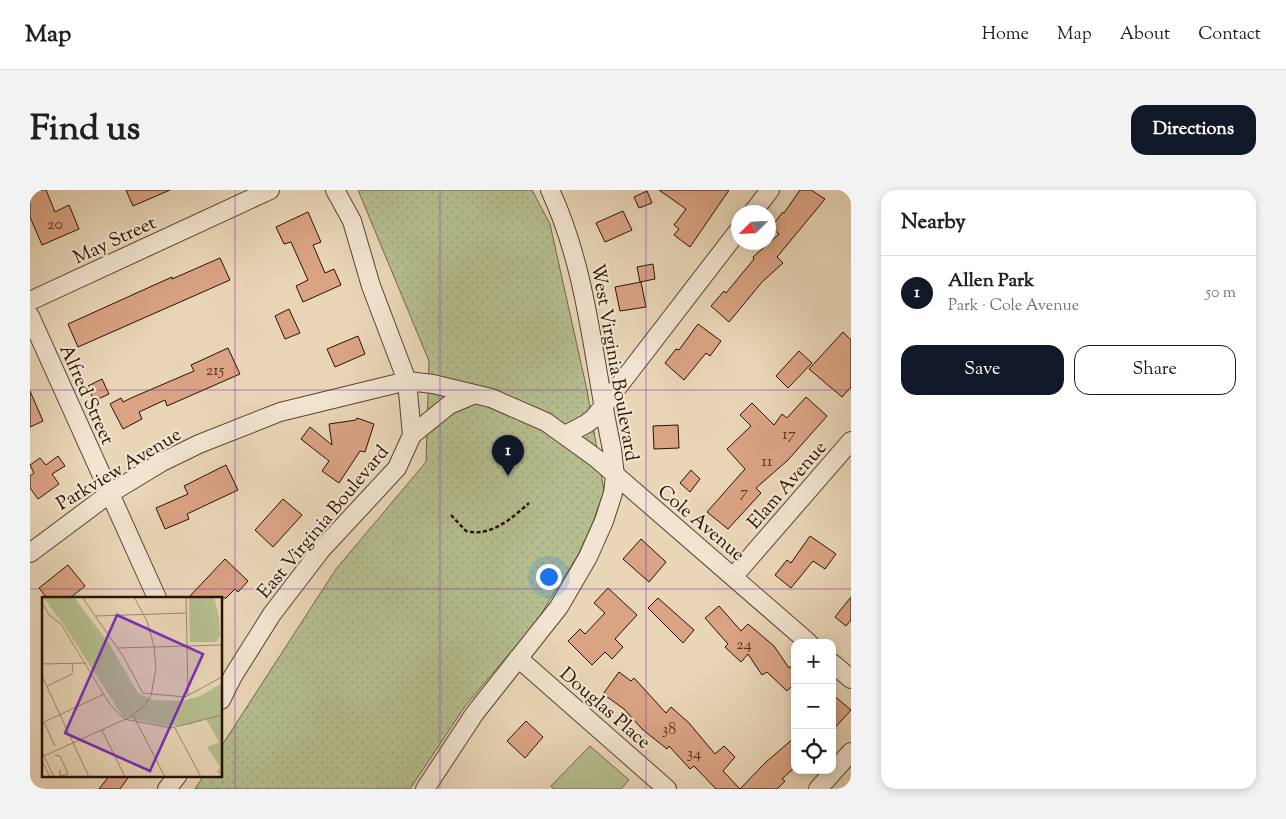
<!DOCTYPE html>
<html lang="en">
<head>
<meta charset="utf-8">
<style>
	body { margin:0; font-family:"Sorts Mill Goudy",serif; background:#f2f2f2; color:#202124 }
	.controls { position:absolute; right:15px; bottom:15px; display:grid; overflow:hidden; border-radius:10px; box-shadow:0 2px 8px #0003 }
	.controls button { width:45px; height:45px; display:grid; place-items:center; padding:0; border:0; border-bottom:1px solid #e0e0e0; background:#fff; color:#202124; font:25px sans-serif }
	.compass { position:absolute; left:701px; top:15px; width:45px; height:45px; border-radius:50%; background:#fff; box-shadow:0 2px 8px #0003; rotate:246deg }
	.you { position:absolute; left:518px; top:386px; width:18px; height:18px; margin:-12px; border:4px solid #fff; border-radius:50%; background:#1a73e8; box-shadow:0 0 0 8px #1a73e833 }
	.badge { display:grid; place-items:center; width:32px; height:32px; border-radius:50%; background:#111827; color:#fff; font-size:16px; font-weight:700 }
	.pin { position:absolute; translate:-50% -41px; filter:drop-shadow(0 1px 2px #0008) }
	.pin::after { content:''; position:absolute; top:26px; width:18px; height:15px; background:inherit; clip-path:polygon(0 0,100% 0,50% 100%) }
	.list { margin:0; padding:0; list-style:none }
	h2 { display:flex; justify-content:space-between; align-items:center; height:65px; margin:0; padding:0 20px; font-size:21px }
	h2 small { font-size:16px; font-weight:400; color:#757577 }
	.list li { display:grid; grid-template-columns:32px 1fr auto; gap:15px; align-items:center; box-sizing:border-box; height:75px; padding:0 20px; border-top:1px solid #e0e0e0 }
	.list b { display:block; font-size:19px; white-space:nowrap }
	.list p { margin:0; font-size:16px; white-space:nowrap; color:#757577 }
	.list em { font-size:16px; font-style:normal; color:#757577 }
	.actions { display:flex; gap:10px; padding:15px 20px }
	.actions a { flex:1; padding:11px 0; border:1px solid #111827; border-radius:15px; text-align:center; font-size:18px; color:#111827 }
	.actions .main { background:#111827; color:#fff }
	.icon { flex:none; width:28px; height:28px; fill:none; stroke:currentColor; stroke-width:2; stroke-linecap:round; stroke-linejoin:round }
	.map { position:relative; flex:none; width:821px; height:599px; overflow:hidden; border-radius:15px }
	header { display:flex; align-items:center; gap:30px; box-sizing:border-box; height:70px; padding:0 25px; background:#fff; border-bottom:1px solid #e0e0e0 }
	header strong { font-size:24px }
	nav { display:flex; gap:28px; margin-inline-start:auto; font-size:18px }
	.intro { display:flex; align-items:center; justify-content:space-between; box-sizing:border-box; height:120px; padding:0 30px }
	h1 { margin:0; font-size:35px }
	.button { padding:12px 22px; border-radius:15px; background:#111827; color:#fff; font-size:18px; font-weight:700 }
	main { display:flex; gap:30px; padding:0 30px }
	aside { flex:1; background:#fff; border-radius:15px; box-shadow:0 2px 8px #0003 }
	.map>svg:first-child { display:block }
	.green { fill:#b5be8f; stroke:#706748 }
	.park { fill:url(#park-dots); stroke:#706748 }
	.building { fill:#daa384; stroke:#2a1000 }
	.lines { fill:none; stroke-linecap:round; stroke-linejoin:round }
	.minor-casing { stroke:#5a422e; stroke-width:20 }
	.path { stroke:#2a1000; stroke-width:2.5; stroke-dasharray:4 2.5; stroke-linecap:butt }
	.minor { stroke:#f1e4d0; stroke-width:18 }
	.grid { fill:none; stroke:#7b2cbf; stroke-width:1; stroke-opacity:0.55 }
	.labels { text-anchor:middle; stroke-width:4.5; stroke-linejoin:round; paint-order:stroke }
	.number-label { font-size:16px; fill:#563521 }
	.street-label { font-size:19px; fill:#2a1000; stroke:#f1e4d0 }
	.inset-road { fill:none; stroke:#9d876e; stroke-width:1 }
	.view { fill:#7b2cbf; fill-opacity:0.15; stroke:#7b2cbf; stroke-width:2.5 }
	.inset-edge { fill:none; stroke:#2a1000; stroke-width:2.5 }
</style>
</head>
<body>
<header>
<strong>Map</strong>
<nav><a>Home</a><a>Map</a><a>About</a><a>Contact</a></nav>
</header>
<div class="intro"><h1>Find us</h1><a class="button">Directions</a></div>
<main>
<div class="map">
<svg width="821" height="599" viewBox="0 0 821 599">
	<defs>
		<pattern id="park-dots" width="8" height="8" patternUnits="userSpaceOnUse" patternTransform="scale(1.25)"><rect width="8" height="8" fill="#b5be8f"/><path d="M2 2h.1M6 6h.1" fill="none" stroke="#9ca27a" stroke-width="1.8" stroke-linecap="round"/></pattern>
	</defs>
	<rect width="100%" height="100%" fill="#e9d6b7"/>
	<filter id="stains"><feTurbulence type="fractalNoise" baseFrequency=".004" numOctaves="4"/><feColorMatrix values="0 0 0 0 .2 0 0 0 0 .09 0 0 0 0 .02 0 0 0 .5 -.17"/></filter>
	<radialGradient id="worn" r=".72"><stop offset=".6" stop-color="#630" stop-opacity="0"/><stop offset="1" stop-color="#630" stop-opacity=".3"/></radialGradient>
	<path class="green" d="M560,556L599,590L591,599H524L521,596Z"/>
	<path class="park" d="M328,0H502L520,34L557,200L574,301L563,332L548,365L506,432L436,515L380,599H165L174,585H191V557L306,379L396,272L399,171Z"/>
	<path class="building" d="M8,0H16L25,22L39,15L49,39L12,55L0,27V4Z
		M96,0H140L103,16Z
		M629,0H699L660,57L644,45L649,39L644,35L656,19Z
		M770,0H781L795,9L747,67L753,73L732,92L699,132L681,116L694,101L696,103L724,69L723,67L749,44L741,37L753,22L754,23Z
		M617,1L622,13L609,18L604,7Z
		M593,21L602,40L575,52L566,33Z
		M278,22L291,52L283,55L295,83L304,79L311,95L273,112L266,96L278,90L261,52L254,54L246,37Z
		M190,68L200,90L48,157L38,134L142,87V89Z
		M623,74L625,89L610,92L607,77Z
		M611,92L616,117L590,121L585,97Z
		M259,119L270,143L255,149L245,126Z
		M668,134L691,151L680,166L676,163L654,190L635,173L646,159L649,160Z
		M813,142L821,150V197L812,207L779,179Z
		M328,146L335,164L305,177L297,159Z
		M198,158L210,184L137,216L135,210L109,222L112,229L93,239L80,214L91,208L93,212L101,208L164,181L161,175Z
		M769,161L782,173L758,198L746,186Z
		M72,189L79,204L64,211L58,196Z
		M0,201L13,231L0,237Z
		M776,207L797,226L758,270L726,298L731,303L698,339L677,322L715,279L697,259L721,236L710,225L722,213L744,235L752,224L757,228Z
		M327,228L344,234L335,262L330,261L309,293L292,281L299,271L271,249L280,237L302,255L299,234L326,230Z
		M648,235L649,258L624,259L623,236Z
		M28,266L35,276L22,284L29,294L8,309L0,298V286L4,283L0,275L10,268L16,275Z
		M196,275L208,300L157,324L159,329L135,339L126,318L158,304L154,296Z
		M661,280L670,289L660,302L650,293Z
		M253,309L272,325L243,357L225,340Z
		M780,346L806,364L795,379L783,371L761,398L745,385L757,370L761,373Z
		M611,349L636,372L619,392L593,369Z
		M195,369L218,391L208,402L205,399L196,408H158Z
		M38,375L55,396L40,408H17L9,398Z
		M578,398L607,425L585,449L593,457L582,469L575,462L562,475L538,451L550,439L555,444L575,423L564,413Z
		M821,407V430L816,436L805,427Z
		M628,408L664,440L653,453L618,418Z
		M689,416L711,441L718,434L744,456L759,478L765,473V493L757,501L737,482L732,485L718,464L711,472L695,457L698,454L675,428Z
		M589,482L601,491L604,488L636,523L641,517L659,533L685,564L694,556L705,567L693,581L710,599L735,573L765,547V577L752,589L755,591L747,599H686L664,576L660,579L639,556L637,559L612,539L594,519L573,504Z
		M802,504L821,520L802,541Z
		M496,531L513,547L495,568L477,551Z
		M80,585H100L90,599H69Z"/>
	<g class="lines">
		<defs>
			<path id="minor" d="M723,22L740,0
				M0,111L240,0
				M0,126L127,408
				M382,245L419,215L445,204
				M535,245L556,234L564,228L708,41
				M0,363L79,304L132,272L169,254L250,222L377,191L403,194L461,208L516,232L566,268L779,453
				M703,387L821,251
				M488,468L637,599
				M802,473L821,489
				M191,510L203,486L242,424L291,360L367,278L382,245L377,191L341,96L322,31L305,0
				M137,599L148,585
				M395,599L445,523L529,417L558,367L574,331L583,303L585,286L582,259C563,173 558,81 520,0
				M788,599L821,562"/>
		</defs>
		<use href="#minor" class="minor-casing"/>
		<path class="path" d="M421,325L436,341C461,347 481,329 499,313"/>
		<use href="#minor" class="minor"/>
	</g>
	<path class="grid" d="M205,0V599M410,0V599M616,0V599M0,200H821M0,399H821"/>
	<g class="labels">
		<g class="number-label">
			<text x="25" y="39">20</text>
			<text x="185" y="185">215</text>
			<text x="759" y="249">17</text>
			<text x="737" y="276">11</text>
			<text x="714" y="307">7</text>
			<text x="714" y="459">24</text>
			<text x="639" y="544">38</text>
			<text x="664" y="568">34</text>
		</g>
		<g class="street-label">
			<text transform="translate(84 49) rotate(-25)" y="7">May Street</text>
			<text transform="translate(586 172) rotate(80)" y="7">West Virginia Boulevard</text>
			<text transform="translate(58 204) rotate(66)" y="7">Alfred Street</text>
			<text transform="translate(88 278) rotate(-31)" y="7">Parkview Avenue</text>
			<text transform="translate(756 294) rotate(-49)" y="7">Elam Avenue</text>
			<text transform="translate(292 331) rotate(-50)" y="7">East Virginia Boulevard</text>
			<text transform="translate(672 332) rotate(40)" y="7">Cole Avenue</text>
			<text transform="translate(576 517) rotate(41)" y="7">Douglas Place</text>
		</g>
	</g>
	<g transform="translate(12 407)">
		<rect width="180" height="180" fill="#e9d6b7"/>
		<path d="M147,0H172L177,19L178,39L174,45H148Z" fill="#b5be8f"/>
		<path d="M1,0H32L68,48L96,96L111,103L140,104L158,99L180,86V180L175,175L178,170L165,150L177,145L164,122L147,128L123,129L81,120L20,25Z" fill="#b5be8f"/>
		<path class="inset-road" d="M40,0L81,59L101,96L143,100L180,80M144,0L146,99M0,5L7,18L19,27L67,106L82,122L129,131L180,118M54,19L144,16M75,51L180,48M0,67L44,66M0,79L47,180M5,89L30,77L31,67M91,118L123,180M2,125L13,149M0,126L62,97M133,131L159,180M60,133L83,180M0,155L12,180M13,158L18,159L26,177L18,179V173M2,159L86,121L102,109L109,99L114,71L112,49L105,24L92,0M0,164L8,180"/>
		<path class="view" d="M75,18L161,57L108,174L23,136Z"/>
		<rect width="180" height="180" class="inset-edge"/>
	</g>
	<rect width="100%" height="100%" filter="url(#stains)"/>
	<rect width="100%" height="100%" fill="url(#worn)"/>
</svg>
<div class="controls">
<button>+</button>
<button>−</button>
<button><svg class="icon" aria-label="locate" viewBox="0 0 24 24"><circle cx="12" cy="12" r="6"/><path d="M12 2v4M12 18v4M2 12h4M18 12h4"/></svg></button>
</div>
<svg class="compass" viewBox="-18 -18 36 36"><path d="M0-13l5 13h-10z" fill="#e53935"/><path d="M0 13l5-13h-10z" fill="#757577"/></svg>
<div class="you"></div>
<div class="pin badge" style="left:478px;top:286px">1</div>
</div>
<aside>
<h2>Nearby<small></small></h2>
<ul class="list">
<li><span class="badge">1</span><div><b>Allen Park</b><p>Park · Cole Avenue</p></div><em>50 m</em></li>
</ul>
<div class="actions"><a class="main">Save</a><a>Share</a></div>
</aside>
</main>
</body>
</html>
